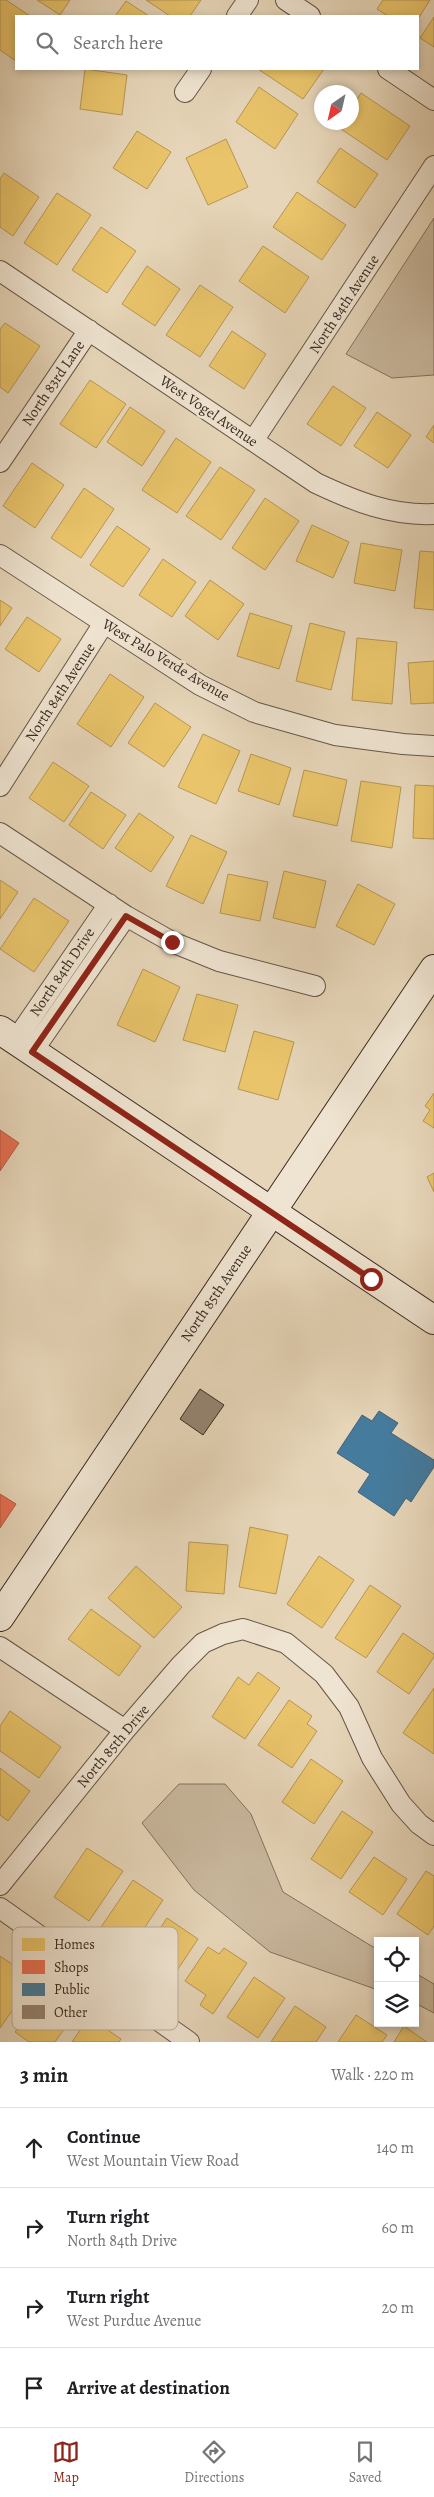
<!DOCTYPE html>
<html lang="en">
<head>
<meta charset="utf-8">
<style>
	body { margin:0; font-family:Alegreya,serif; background:#f6f6f6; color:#202124 }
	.controls { position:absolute; right:15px; bottom:15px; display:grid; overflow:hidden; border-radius:0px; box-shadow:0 2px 8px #0003 }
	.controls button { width:45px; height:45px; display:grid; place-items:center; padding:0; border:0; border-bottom:1px solid #e0e0e0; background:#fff; color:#202124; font:25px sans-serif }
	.compass { position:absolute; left:314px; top:85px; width:45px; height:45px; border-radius:50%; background:#fff; box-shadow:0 2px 8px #0003; rotate:214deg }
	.stop { position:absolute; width:15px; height:15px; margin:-11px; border:4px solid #8f2418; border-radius:50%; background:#fff }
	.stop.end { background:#8f2418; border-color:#fff; box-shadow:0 1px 5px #0008 }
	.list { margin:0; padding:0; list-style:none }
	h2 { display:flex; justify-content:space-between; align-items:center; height:65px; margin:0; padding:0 20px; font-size:21px }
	h2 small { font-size:16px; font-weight:400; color:#757577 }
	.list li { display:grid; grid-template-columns:32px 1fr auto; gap:15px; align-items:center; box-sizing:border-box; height:80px; padding:0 20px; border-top:1px solid #e0e0e0 }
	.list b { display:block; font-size:19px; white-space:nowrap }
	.list p { margin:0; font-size:16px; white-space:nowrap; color:#757577 }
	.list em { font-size:16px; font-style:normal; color:#757577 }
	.icon { flex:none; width:28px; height:28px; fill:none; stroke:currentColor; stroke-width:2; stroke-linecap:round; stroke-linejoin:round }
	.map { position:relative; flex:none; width:434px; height:2042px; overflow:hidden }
	.search { position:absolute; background:#fff; box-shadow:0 2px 8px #0003; left:15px; right:15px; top:15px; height:55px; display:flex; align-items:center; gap:12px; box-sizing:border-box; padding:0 18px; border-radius:0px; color:#757577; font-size:19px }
	.sheet { height:385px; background:#fff }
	nav { display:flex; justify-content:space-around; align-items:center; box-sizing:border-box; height:70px; border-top:1px solid #e0e0e0; background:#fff; font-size:14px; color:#757577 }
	nav a { display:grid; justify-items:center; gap:2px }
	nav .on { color:#8f2418 }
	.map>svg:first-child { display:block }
	.green { fill:#c9b89e; stroke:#827260 }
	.homes { fill:#e9c46a; stroke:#b59654 }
	.shops { fill:#e76f51; stroke:#b35b43 }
	.public { fill:#457b9d; stroke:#426378 }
	.building { fill:#948370; stroke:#3b2b22 }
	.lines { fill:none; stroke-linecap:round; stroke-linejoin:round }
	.street-casing { stroke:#665648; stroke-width:22 }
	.secondary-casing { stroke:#3b2b22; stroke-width:30 }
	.street { stroke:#efe4d1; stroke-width:20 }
	.secondary { stroke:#efe4d1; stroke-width:28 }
	.route { stroke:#8f2418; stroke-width:6 }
	.labels { text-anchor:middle; stroke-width:5; stroke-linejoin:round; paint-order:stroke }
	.street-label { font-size:15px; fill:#3b2b22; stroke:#efe4d1 }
	.key { fill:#efe4d1; stroke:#b9ac9c; stroke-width:1 }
	.key-label { font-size:14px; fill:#3b2b22 }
</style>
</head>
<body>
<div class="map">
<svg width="434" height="2042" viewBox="0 0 434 2042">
	<rect width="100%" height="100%" fill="#e6d5b8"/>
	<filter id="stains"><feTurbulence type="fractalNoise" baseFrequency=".004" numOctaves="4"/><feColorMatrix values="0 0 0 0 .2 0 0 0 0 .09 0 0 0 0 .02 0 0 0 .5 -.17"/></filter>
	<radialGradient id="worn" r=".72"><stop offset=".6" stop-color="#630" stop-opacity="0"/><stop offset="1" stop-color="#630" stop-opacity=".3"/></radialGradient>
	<path class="green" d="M434,218V375L392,378L346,354Z
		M179,1784H225L251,1814L283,1892L378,1950V1990L270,1952L194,1890L142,1823Z
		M415,1973L434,1984V2013L415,2003Z"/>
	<path class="homes" d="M0,0H6L30,16H16V61L0,50Z
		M37,0H70L60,15Z
		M146,0H201L190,16H170Z
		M383,0H430L418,19V16H388L377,9Z
		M126,1L149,16H115Z
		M434,17V47L420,38Z
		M85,69L127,75L122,115L80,109Z
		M258,69H324L303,99Z
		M259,87L298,114L275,149L236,122Z
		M361,93L410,126L387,160L338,127L341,122H352V107Z
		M137,131L171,152L147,189L113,168Z
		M226,139L248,187L208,205L186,158Z
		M340,148L378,174L355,208L317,182Z
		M4,173L39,197L13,236L0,227V179Z
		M297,192L346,225L322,260L273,227Z
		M57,193L91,215L57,265L24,243Z
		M101,227L136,251L107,293L72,270Z
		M263,246L309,277L285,313L239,281Z
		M147,266L180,289L155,326L122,304Z
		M200,285L233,307L200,357L166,335Z
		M5,323L40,346L8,393L0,387V329Z
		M232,331L266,354L244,389L209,366Z
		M90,380L126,404L96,448L60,424Z
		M333,386L366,408L341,446L307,424Z
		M130,407L165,431L142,466L107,442Z
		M377,412L411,435L388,468L354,446Z
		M434,425V443L426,437Z
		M176,438L211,462L177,513L142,490Z
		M32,463L64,485L35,528L3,506Z
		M220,467L255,490L221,540L186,516Z
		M84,488L114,509L81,558L51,538Z
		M265,498L299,521L265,570L232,548Z
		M312,525L349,542L333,578L296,561Z
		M117,526L150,549L123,587L90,565Z
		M361,543L402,550L395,591L354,583Z
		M420,551L434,552V610L414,608Z
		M163,559L196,582L172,617L139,595Z
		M210,580L244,604L218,640L185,616Z
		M0,600L12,608L0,626Z
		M250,613L292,626L279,669L237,656Z
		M27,617L61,639L39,672L5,649Z
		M310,623L345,632L331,690L296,681Z
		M357,638L397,642L392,704L352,700Z
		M434,661V703L411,704L408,663Z
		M110,674L144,697L111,747L77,724Z
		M155,703L191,727L164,767L128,743Z
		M203,734L240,751L216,804L178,787Z
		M251,754L291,768L279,805L238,791Z
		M53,762L89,786L64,822L29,798Z
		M304,770L347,780L337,826L293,816Z
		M361,781L401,787L392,848L351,841Z
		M415,785L434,786V839L413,838Z
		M91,792L126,815L103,849L69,825Z
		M139,813L174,837L151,872L115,848Z
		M191,835L227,852L203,904L166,886Z
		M284,871L326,881L315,928L273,918Z
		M228,874L268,882L260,921L220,913Z
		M0,880L18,892L0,919Z
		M358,884L395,904L374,945L336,926Z
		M34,898L69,921L34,972L0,949Z
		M143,969L180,987L155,1042L117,1025Z
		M197,994L238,1005L225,1052L183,1040Z
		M254,1031L294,1042L278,1100L238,1089Z
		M434,1093V1128L423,1121L430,1110L425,1106Z
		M434,1173V1192L427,1177Z
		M250,1527L288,1535L276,1594L239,1587Z
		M189,1542L228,1545L224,1594L186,1591Z
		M319,1556L354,1580L322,1628L287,1604Z
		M136,1566L182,1607L154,1638L108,1598Z
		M370,1585L401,1606L366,1658L335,1638Z
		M91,1609L141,1646L119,1676L68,1639Z
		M403,1633L434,1654V1657L409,1694L377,1672Z
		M258,1672L280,1688L245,1739L212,1717L238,1677L249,1685Z
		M434,1688V1754L403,1733Z
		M289,1700L312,1716L307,1724L317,1731L292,1768L258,1745Z
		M10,1711L61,1747L39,1778L0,1751V1726Z
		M311,1759L343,1781L314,1824L282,1802Z
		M0,1768L30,1791L8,1821L0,1815Z
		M342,1811L373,1832L341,1879L311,1859Z
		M87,1848L123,1871L89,1921L54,1897Z
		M374,1857L407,1879L383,1915L349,1892Z
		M426,1871L434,1876V1926L428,1935L397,1914Z
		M133,1880L163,1900L129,1951L99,1930Z
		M167,1918L198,1939L170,1981L139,1960Z
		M208,1947L219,1954L224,1948L247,1963L213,2014L200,2005L206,1995L185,1981Z
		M0,1956L34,1979L0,2028Z
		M254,1977L285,1998L258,2038L227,2017Z
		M45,1989L77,2011L55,2042H29L15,2032Z
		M295,2006L326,2027L316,2042H271Z
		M356,2015L387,2035L382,2042H338Z
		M89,2017L121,2039L119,2042H72Z
		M404,2026L427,2042H394Z"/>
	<path class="shops" d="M0,1130L19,1143L0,1171Z
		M0,1494L16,1504L0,1528Z"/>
	<path class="public" d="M379,1411L398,1423L391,1433L434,1460V1467L411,1502L406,1498L394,1516L358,1492L370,1474L337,1453L362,1415L372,1421Z"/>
	<path class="building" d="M200,1389L224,1405L203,1435L180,1419Z"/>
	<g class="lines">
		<defs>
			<path id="street" d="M286,0L310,16
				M237,16L248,0
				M388,69L434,100
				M185,92L201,69
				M0,271L316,483C354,501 391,516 434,514
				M253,441L434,166
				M0,462L89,330
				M0,555L200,685L254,712L335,735L403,744L434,746
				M0,786L104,623
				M0,833L126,916L172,942L219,961L315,986
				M16,1040L109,904
				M32,1052L126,916
				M0,1647L125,1730
				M0,1885L125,1730L181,1665L203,1643L223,1634L243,1629L286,1643L324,1674L349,1707L372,1758L401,1804L419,1824L434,1835
				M0,1908L189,2042"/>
			<path id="secondary" d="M0,1030L434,1320
				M0,1617L434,969"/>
		</defs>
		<use href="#street" class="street-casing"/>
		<use href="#secondary" class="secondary-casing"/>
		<use href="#street" class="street"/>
		<use href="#secondary" class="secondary"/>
	</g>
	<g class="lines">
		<path class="route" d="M172,942L126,916L32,1052L371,1279"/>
	</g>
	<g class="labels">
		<g class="street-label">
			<text transform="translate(344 304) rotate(-57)" y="5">North 84th Avenue</text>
			<text transform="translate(53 383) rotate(-56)" y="5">North 83rd Lane</text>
			<text transform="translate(209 411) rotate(34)" y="5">West Vogel Avenue</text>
			<text transform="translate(166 660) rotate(31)" y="5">West Palo Verde Avenue</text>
			<text transform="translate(60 692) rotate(-57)" y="5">North 84th Avenue</text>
			<text transform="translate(62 972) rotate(-56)" y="5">North 84th Drive</text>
			<text transform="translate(216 1293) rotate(-56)" y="5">North 85th Avenue</text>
			<text transform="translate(113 1746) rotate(-50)" y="5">North 85th Drive</text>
		</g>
	</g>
	<rect x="12" y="1927" width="166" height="103" rx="8" class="key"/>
	<rect x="22" y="1938" width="23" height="13" fill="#e9c46a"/>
	<rect x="22" y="1960" width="23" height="14" fill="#e76f51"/>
	<rect x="22" y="1983" width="23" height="13" fill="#457b9d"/>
	<rect x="22" y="2005" width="23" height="14" fill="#948370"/>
	<g class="key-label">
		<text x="54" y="1949">Homes</text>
		<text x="54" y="1972">Shops</text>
		<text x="54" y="1994">Public</text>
		<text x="54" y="2017">Other</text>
	</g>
	<rect width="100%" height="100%" filter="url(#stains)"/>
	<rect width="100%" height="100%" fill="url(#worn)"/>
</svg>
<div class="controls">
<button><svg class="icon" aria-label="locate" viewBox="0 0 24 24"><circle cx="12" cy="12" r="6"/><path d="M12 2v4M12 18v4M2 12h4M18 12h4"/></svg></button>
<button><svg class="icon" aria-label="layers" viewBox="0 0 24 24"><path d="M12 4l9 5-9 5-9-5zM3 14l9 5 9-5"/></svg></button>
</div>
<svg class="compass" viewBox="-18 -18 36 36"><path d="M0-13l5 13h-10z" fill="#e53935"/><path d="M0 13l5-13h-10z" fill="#757577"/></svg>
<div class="stop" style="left:371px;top:1279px"></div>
<div class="stop end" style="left:172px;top:942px"></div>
<div class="search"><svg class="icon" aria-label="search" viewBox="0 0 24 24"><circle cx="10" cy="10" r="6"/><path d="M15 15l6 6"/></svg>Search here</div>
</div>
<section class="sheet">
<h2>3 min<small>Walk · 220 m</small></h2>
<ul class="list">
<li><svg class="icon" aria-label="ahead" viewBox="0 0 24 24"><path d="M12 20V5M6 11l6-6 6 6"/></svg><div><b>Continue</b><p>West Mountain View Road</p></div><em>140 m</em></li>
<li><svg class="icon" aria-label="right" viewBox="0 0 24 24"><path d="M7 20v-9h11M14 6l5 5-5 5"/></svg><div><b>Turn right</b><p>North 84th Drive</p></div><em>60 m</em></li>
<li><svg class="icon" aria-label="right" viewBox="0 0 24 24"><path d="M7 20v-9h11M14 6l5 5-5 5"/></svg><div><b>Turn right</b><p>West Purdue Avenue</p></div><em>20 m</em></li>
<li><svg class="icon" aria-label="arrive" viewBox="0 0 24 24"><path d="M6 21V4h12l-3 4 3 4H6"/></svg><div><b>Arrive at destination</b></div></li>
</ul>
</section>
<nav>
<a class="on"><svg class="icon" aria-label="map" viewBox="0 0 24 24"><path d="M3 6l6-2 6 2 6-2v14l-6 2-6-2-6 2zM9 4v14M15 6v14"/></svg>Map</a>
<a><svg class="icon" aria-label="directions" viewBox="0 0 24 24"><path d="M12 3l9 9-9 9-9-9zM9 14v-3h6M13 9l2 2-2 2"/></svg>Directions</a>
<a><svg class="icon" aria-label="saved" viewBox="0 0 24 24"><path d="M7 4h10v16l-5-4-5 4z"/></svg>Saved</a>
</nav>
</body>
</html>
